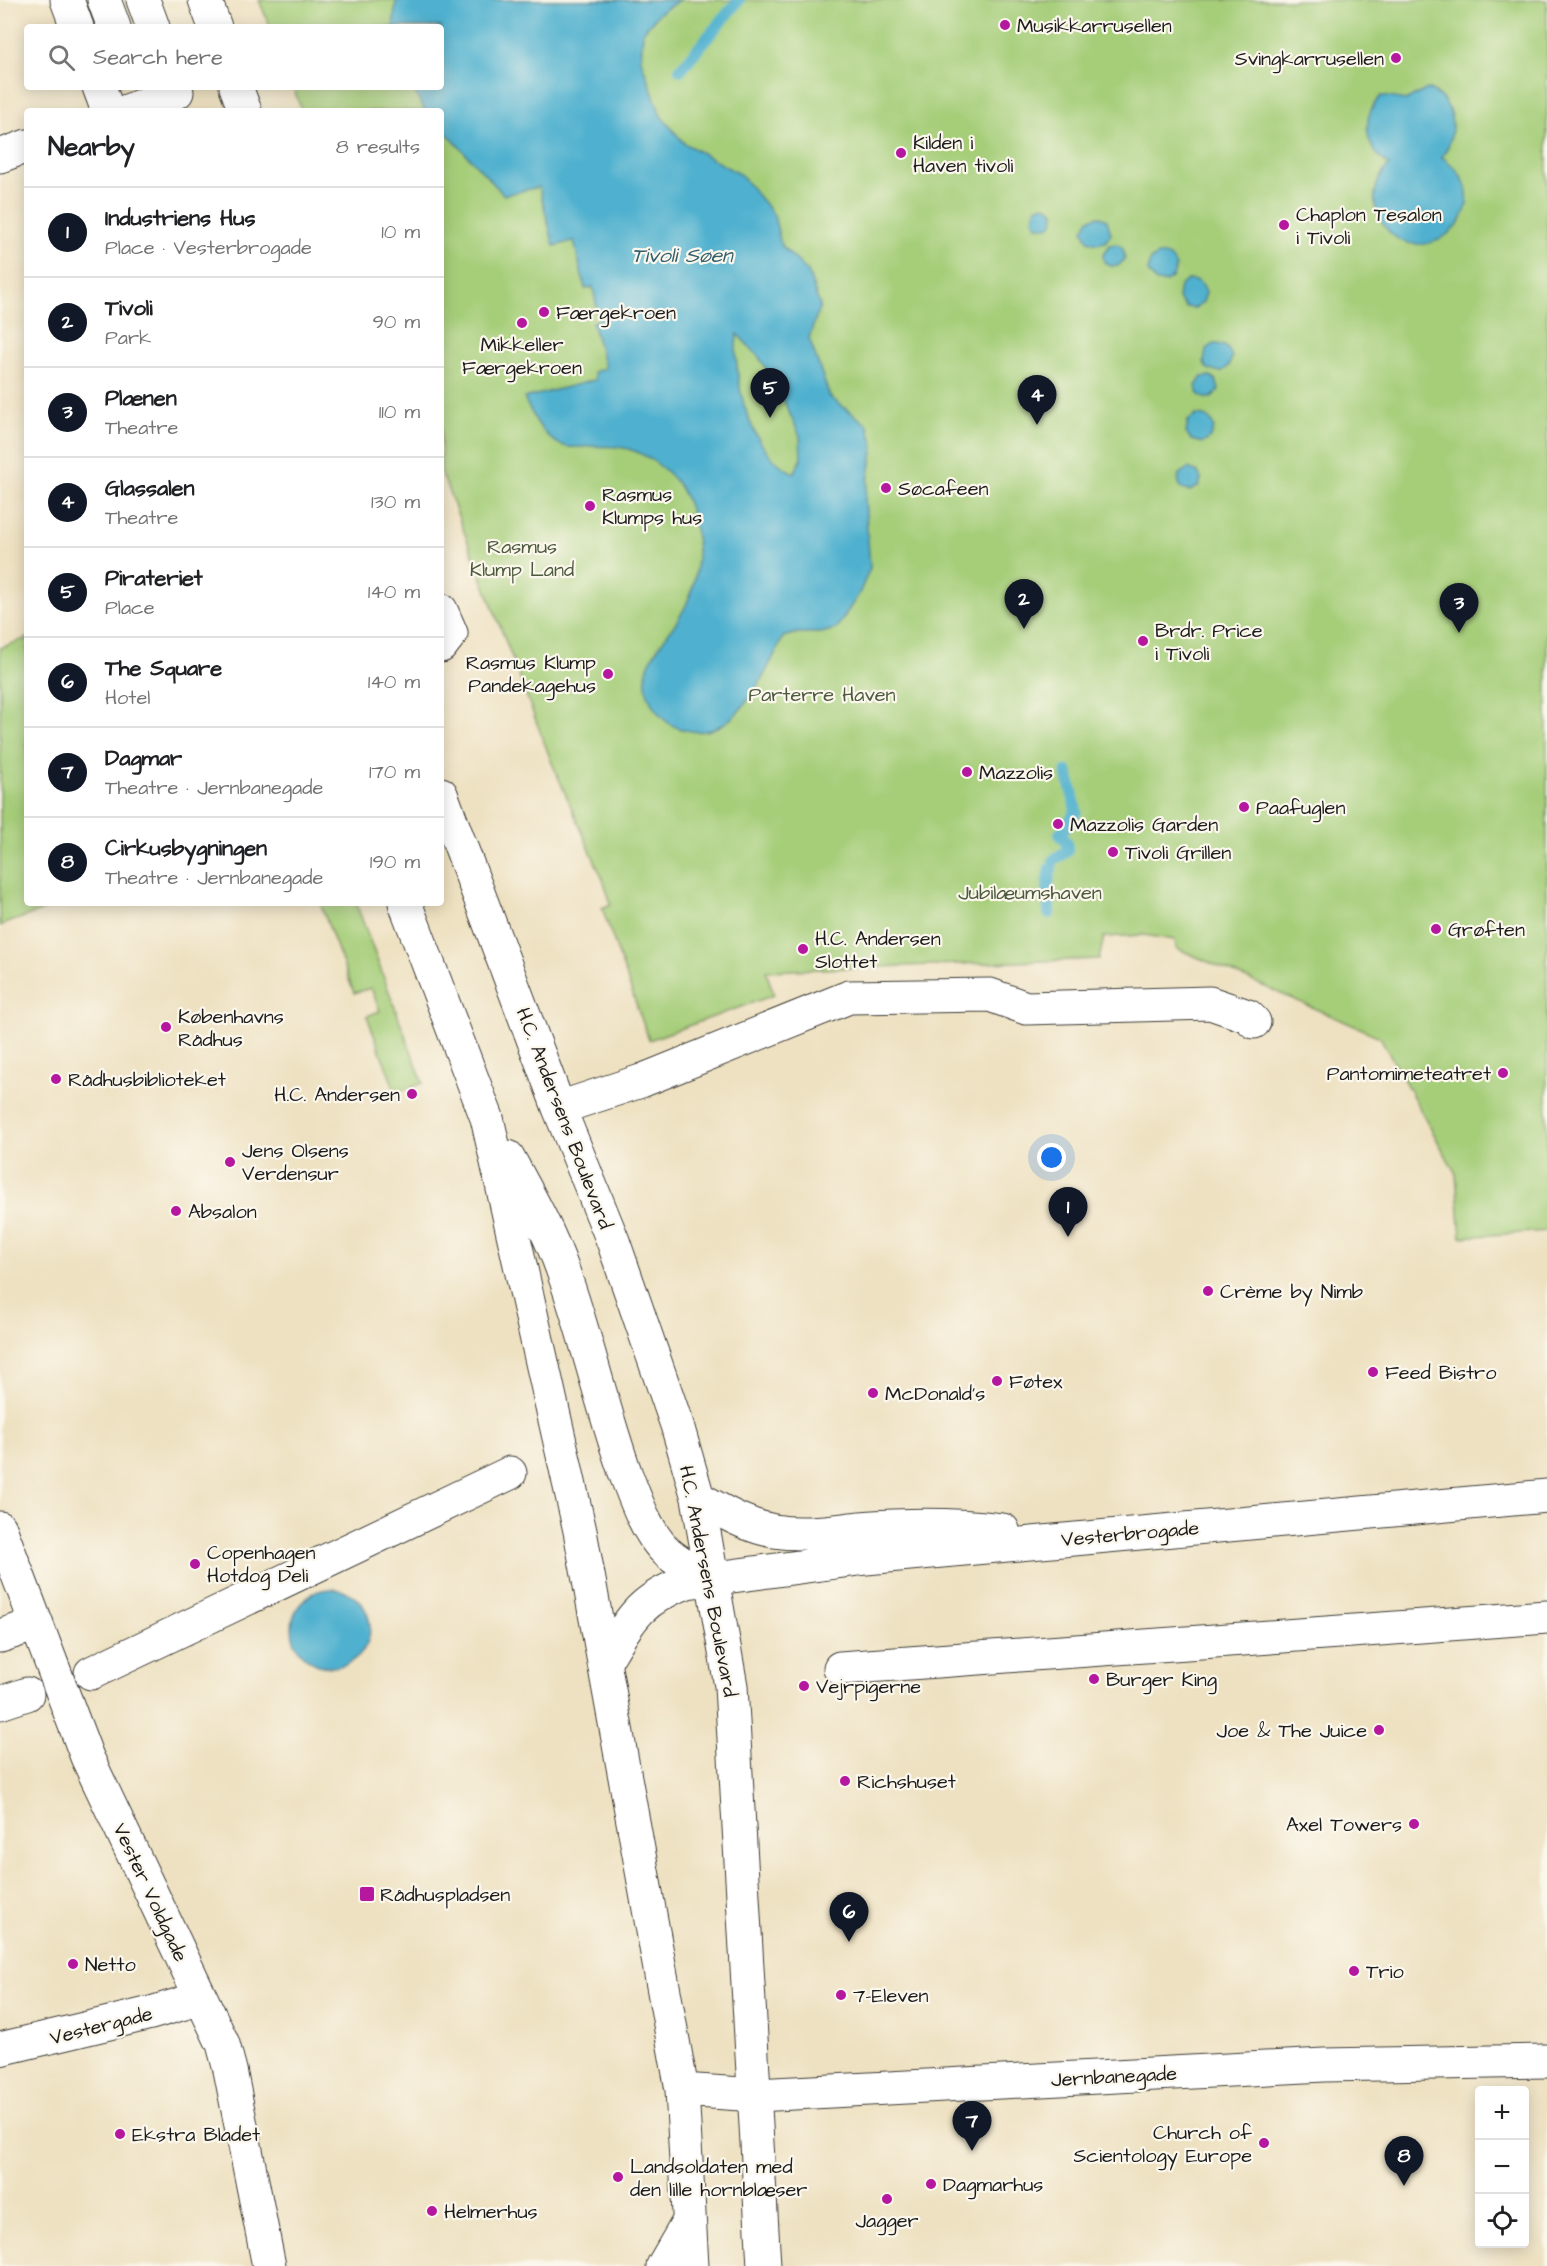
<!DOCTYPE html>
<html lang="en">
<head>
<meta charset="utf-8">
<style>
	body { margin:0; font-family:"Architects Daughter",sans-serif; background:#f2f2f2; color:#202124 }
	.controls { position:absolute; right:18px; bottom:18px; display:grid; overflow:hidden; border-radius:6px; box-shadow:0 3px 15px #0003 }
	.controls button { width:54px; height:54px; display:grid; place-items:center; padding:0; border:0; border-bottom:2px solid #e0e0e0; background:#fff; color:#202124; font:30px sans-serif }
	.you { position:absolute; left:1052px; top:1158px; width:21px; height:21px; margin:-15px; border:4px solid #fff; border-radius:50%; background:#1a73e8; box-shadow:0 0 0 9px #1a73e833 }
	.badge { display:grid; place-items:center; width:39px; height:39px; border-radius:50%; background:#111827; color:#fff; font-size:20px; font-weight:700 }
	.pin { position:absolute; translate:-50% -50px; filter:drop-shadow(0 2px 3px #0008) }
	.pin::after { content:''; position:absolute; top:32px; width:21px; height:18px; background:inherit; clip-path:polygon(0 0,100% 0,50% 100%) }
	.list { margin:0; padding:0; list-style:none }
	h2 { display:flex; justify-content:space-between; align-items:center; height:78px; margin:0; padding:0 24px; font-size:26px }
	h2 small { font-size:20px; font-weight:400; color:#757577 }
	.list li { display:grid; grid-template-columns:39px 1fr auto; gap:18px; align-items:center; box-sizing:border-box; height:90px; padding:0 24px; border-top:2px solid #e0e0e0 }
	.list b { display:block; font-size:22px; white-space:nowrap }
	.list p { margin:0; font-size:20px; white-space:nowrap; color:#757577 }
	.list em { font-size:20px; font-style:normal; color:#757577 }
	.icon { flex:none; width:33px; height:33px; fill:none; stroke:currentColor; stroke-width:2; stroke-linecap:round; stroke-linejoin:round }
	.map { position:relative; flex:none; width:1547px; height:2266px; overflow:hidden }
	.search { position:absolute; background:#fff; box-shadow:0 3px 15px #0003; left:24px; top:24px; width:420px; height:66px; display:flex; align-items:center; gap:15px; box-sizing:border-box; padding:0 21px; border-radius:6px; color:#757577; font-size:22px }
	.panel { position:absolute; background:#fff; box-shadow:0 3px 15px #0003; left:24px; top:108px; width:420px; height:798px; border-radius:6px }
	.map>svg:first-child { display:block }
	.green { fill:#a6ce79; stroke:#61754a; stroke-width:1.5 }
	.water { fill:#50b1cf; stroke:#366676; stroke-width:1.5; fill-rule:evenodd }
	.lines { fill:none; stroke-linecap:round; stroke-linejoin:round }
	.stream { stroke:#50b1cf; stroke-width:12 }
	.minor-casing { stroke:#3c3a35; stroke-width:35 }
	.minor { stroke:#fff; stroke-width:33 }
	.poi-dot { fill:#b5179e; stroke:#fbf7ec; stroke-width:2 }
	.labels { text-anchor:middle; stroke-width:4.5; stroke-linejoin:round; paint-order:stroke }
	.poi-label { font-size:20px; fill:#1c1c1c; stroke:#fbf7ec; text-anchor:start }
	.park-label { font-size:20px; fill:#4c5a3d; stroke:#fbf7ec }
	.street-label { font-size:20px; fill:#1c1c1c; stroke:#fbf7ec }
	.water-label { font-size:21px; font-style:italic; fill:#335f6d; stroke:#fbf7ec }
</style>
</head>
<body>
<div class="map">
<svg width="1547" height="2266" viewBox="0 0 1547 2266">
	<rect width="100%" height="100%" fill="#fbf7ec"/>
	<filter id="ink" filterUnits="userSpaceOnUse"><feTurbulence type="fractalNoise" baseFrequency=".0167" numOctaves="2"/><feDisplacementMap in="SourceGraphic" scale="12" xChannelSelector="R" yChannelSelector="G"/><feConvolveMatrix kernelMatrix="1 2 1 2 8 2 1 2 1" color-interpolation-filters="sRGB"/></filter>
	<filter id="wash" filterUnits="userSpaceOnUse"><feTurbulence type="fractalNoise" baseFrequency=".008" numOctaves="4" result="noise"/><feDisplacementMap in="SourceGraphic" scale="24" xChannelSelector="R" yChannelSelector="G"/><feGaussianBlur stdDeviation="1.35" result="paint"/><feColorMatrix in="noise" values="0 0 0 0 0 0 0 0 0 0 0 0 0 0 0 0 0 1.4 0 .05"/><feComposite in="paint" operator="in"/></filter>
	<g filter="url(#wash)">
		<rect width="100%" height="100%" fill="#eee1c1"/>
		<path class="green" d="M259,0H1547V1231L1461,1237L1456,1174L1380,1037L1176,948L1175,940L1144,935L1104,937L1099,959L766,971L774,995L649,1040L602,908L611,904L604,882L552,763L441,471V111H302L293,87H441V27H270Z
			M27,638V903H62L0,926V648Z
			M320,903H356L423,1083L396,1093L367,1016L380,1011L371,988L354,993Z"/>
		<path class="water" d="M396,0H680L659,13L643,32L641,60L661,116L684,143L741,175L774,215L781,245L808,272L820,306L809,338L830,397L868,425L874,446L865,498L870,568L859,594L836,629L821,633H798L783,637C766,672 738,738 691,731C682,730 673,727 666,721C657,714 652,706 648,695C637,661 669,638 683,611C703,574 701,524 681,489C669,469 641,449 618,447C611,446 603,447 596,446C586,446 573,449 564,446C543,439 533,416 524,398L595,380L594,372L605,368L592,322L599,320L593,287L585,289L574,241L554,246L539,187L504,195L441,127V111H426L424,109L412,87H441V27H393ZM737,334L758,356L775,382L800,436L801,460L794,473C749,453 732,379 737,334Z
			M1427,89C1456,100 1458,135 1442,157C1516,209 1408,290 1377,212C1371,196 1377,178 1389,165C1365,149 1359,118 1381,96L1407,100Z
			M1043,205L1050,207L1054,212L1053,223L1048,227L1037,226L1033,219L1036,208Z
			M1098,216L1107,220L1111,234L1105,242L1096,244L1088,241L1083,230L1089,219Z
			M1117,244L1123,248L1125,259L1118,266H1111L1104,262L1103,255L1109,245Z
			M1158,255C1168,254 1173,258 1176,267L1173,277L1166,282H1156L1148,272L1150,260Z
			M1188,280C1198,280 1203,283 1206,293L1203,302L1195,308L1186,307L1178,298L1180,286Z
			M1214,344C1224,344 1229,348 1232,357L1229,366L1221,372L1208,369L1204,362L1206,350Z
			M1210,376L1216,380L1219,390L1211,398H1204L1198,394L1196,386L1202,377Z
			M1196,415C1206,415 1211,418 1214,428L1211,437L1203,443L1191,440L1186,433L1188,421Z
			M1188,468L1198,472L1201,479L1199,486L1190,491C1180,490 1177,483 1179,474Z
			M292 1628a39 39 0 1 1 78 0a39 39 0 1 1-78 0Z"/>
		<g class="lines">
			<path class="stream" d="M680,70L739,0
				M1067,772L1073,796
				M1054,860L1067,851V843L1060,834L1076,812L1074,801
				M1049,913L1048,882L1051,868"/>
		</g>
	</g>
	<g filter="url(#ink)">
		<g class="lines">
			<defs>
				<path id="minor" d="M67,0L77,27
					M104,0L114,27
					M143,0L153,27
					M205,0L215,27
					M99,87L108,111
					M236,87L245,111
					M127,111L177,92
					M0,156L27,146
					M441,610L451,633L441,646
					M441,794L559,1108L613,1241L677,1425L698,1498L731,1686L764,2266
					M405,903L487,1118L580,1531L682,2090L692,2266
					M559,1108L641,1081L849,997L990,995L1026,1008L1210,1003L1248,1016L1254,1022
					M508,1157C528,1194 549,1231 563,1271C587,1338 602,1408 626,1475C636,1500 645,1528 663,1548C677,1563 695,1570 713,1578
					M698,1498C722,1511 746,1526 774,1531C803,1536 832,1531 861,1528C908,1524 956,1524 1003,1530
					M0,1528L87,1757L223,2044L230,2070L269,2266
					M0,1636L37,1624
					M604,1663C630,1620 638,1600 687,1582L866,1558L1547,1496
					M840,1668L1547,1617
					M91,1673L510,1473
					M0,1703L27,1694
					M0,2049L151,2013L201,1998
					M682,2090L756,2095L1324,2065L1547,2061
					M663,2266L689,2221"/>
			</defs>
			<use href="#minor" class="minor-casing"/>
			<use href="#minor" class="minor"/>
		</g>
	</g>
	<g class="poi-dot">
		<circle cx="1005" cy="25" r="6"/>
		<circle cx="1396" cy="58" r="6"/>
		<circle cx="901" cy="153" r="6"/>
		<circle cx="1284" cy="225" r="6"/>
		<circle cx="544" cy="312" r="6"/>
		<circle cx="522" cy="323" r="6"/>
		<circle cx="886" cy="488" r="6"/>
		<circle cx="590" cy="506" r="6"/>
		<circle cx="1143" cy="641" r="6"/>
		<circle cx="608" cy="674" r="6"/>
		<circle cx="967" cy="772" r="6"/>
		<circle cx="1244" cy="807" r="6"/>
		<circle cx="1058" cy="824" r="6"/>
		<circle cx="1113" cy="852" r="6"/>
		<circle cx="1436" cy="929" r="6"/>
		<circle cx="803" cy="949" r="6"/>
		<circle cx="166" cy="1027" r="6"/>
		<circle cx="1503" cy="1073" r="6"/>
		<circle cx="56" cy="1079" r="6"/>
		<circle cx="412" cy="1094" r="6"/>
		<circle cx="230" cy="1162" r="6"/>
		<circle cx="176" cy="1211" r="6"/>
		<circle cx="1208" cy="1291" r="6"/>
		<circle cx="1373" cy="1372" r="6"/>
		<circle cx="997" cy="1381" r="6"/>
		<circle cx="873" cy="1393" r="6"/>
		<circle cx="195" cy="1564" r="6"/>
		<circle cx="1094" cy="1679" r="6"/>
		<circle cx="804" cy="1686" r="6"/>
		<circle cx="1379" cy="1730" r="6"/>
		<circle cx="845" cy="1781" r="6"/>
		<circle cx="1414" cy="1824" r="6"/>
		<rect x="359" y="1886" width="16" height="16" rx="3"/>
		<circle cx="73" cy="1964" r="6"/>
		<circle cx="1354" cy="1971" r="6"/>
		<circle cx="841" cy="1995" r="6"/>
		<circle cx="120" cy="2134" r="6"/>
		<circle cx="1264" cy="2143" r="6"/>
		<circle cx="618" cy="2177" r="6"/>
		<circle cx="931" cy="2184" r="6"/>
		<circle cx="887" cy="2199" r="6"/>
		<circle cx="432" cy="2211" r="6"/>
	</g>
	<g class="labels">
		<g class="poi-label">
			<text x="1017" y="32">Musikkarrusellen</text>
			<text x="1384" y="65" text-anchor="end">Svingkarrusellen</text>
			<text x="913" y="149">Kilden i<tspan x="913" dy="23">Haven tivoli</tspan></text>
			<text x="1296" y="221">Chaplon Tesalon<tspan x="1296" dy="23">i Tivoli</tspan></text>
			<text x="556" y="319">Færgekroen</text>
			<text x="522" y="351" text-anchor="middle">Mikkeller<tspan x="522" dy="23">Færgekroen</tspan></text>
			<text x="898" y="495">Søcafeen</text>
			<text x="602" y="501">Rasmus<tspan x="602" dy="23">Klumps hus</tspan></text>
			<text x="1155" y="637">Brdr. Price<tspan x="1155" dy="23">i Tivoli</tspan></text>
			<text x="596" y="669" text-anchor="end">Rasmus Klump<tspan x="596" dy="23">Pandekagehus</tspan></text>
			<text x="979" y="779">Mazzolis</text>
			<text x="1256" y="814">Paafuglen</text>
			<text x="1070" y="831">Mazzolis Garden</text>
			<text x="1125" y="859">Tivoli Grillen</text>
			<text x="1448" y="936">Grøften</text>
			<text x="815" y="945">H.C. Andersen<tspan x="815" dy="23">Slottet</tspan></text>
			<text x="178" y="1023">Københavns<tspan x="178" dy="23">Rådhus</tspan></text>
			<text x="1491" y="1080" text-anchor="end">Pantomimeteatret</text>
			<text x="68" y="1086">Rådhusbiblioteket</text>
			<text x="400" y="1101" text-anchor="end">H.C. Andersen</text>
			<text x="242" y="1157">Jens Olsens<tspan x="242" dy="23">Verdensur</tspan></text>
			<text x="188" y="1218">Absalon</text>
			<text x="1220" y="1298">Crème by Nimb</text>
			<text x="1385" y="1379">Feed Bistro</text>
			<text x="1009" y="1388">Føtex</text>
			<text x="885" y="1400">McDonald's</text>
			<text x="207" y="1559">Copenhagen<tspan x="207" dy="23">Hotdog Deli</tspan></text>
			<text x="1106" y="1686">Burger King</text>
			<text x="816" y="1693">Vejrpigerne</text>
			<text x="1367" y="1737" text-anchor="end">Joe &amp; The Juice</text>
			<text x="857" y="1788">Richshuset</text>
			<text x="1402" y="1831" text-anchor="end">Axel Towers</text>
			<text x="380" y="1901">Rådhuspladsen</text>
			<text x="85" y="1971">Netto</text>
			<text x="1366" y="1978">Trio</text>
			<text x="853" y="2002">7-Eleven</text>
			<text x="1252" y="2139" text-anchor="end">Church of<tspan x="1252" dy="23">Scientology Europe</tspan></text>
			<text x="132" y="2141">Ekstra Bladet</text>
			<text x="630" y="2173">Landsoldaten med<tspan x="630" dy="23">den lille hornblæser</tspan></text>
			<text x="943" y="2191">Dagmarhus</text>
			<text x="444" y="2218">Helmerhus</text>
			<text x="887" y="2227" text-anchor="middle">Jagger</text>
		</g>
		<g class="park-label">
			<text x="522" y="553">Rasmus<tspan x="522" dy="23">Klump Land</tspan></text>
			<text x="822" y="701">Parterre Haven</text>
			<text x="1030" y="899">Jubilæumshaven</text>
		</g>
		<g class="street-label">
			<text transform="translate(565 1118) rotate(69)" y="7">H.C. Andersens Boulevard</text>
			<text transform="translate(1130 1533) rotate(-5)" y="7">Vesterbrogade</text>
			<text transform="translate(709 1581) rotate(79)" y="7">H.C. Andersens Boulevard</text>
			<text transform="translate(151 1892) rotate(65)" y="7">Vester Voldgade</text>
			<text transform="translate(101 2025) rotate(-14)" y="7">Vestergade</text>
			<text transform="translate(1114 2076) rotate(-3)" y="7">Jernbanegade</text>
		</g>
		<g class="water-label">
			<text x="682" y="262">Tivoli Søen</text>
		</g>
	</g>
</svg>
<div class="controls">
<button>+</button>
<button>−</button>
<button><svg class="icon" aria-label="locate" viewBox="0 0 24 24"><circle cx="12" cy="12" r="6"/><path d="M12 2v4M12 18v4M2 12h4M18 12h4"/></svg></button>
</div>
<div class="you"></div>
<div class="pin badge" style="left:1068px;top:1237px">1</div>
<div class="pin badge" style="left:1024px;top:629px">2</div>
<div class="pin badge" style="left:1459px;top:633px">3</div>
<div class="pin badge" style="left:1037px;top:425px">4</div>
<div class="pin badge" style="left:770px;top:418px">5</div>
<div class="pin badge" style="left:849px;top:1942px">6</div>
<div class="pin badge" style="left:972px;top:2151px">7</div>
<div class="pin badge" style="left:1404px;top:2186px">8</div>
<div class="search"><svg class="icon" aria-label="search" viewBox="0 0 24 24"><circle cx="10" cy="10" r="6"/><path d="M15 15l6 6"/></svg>Search here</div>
<section class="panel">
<h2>Nearby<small>8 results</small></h2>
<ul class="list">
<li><span class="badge">1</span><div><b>Industriens Hus</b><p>Place · Vesterbrogade</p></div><em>10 m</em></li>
<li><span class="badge">2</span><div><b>Tivoli</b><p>Park</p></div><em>90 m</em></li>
<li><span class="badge">3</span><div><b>Plænen</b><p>Theatre</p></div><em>110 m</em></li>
<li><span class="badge">4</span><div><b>Glassalen</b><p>Theatre</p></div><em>130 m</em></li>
<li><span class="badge">5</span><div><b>Pirateriet</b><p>Place</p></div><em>140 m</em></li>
<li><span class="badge">6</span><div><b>The Square</b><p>Hotel</p></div><em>140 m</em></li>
<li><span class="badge">7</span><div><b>Dagmar</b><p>Theatre · Jernbanegade</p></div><em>170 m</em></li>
<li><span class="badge">8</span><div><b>Cirkusbygningen</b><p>Theatre · Jernbanegade</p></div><em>190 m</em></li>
</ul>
</section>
</div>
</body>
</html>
